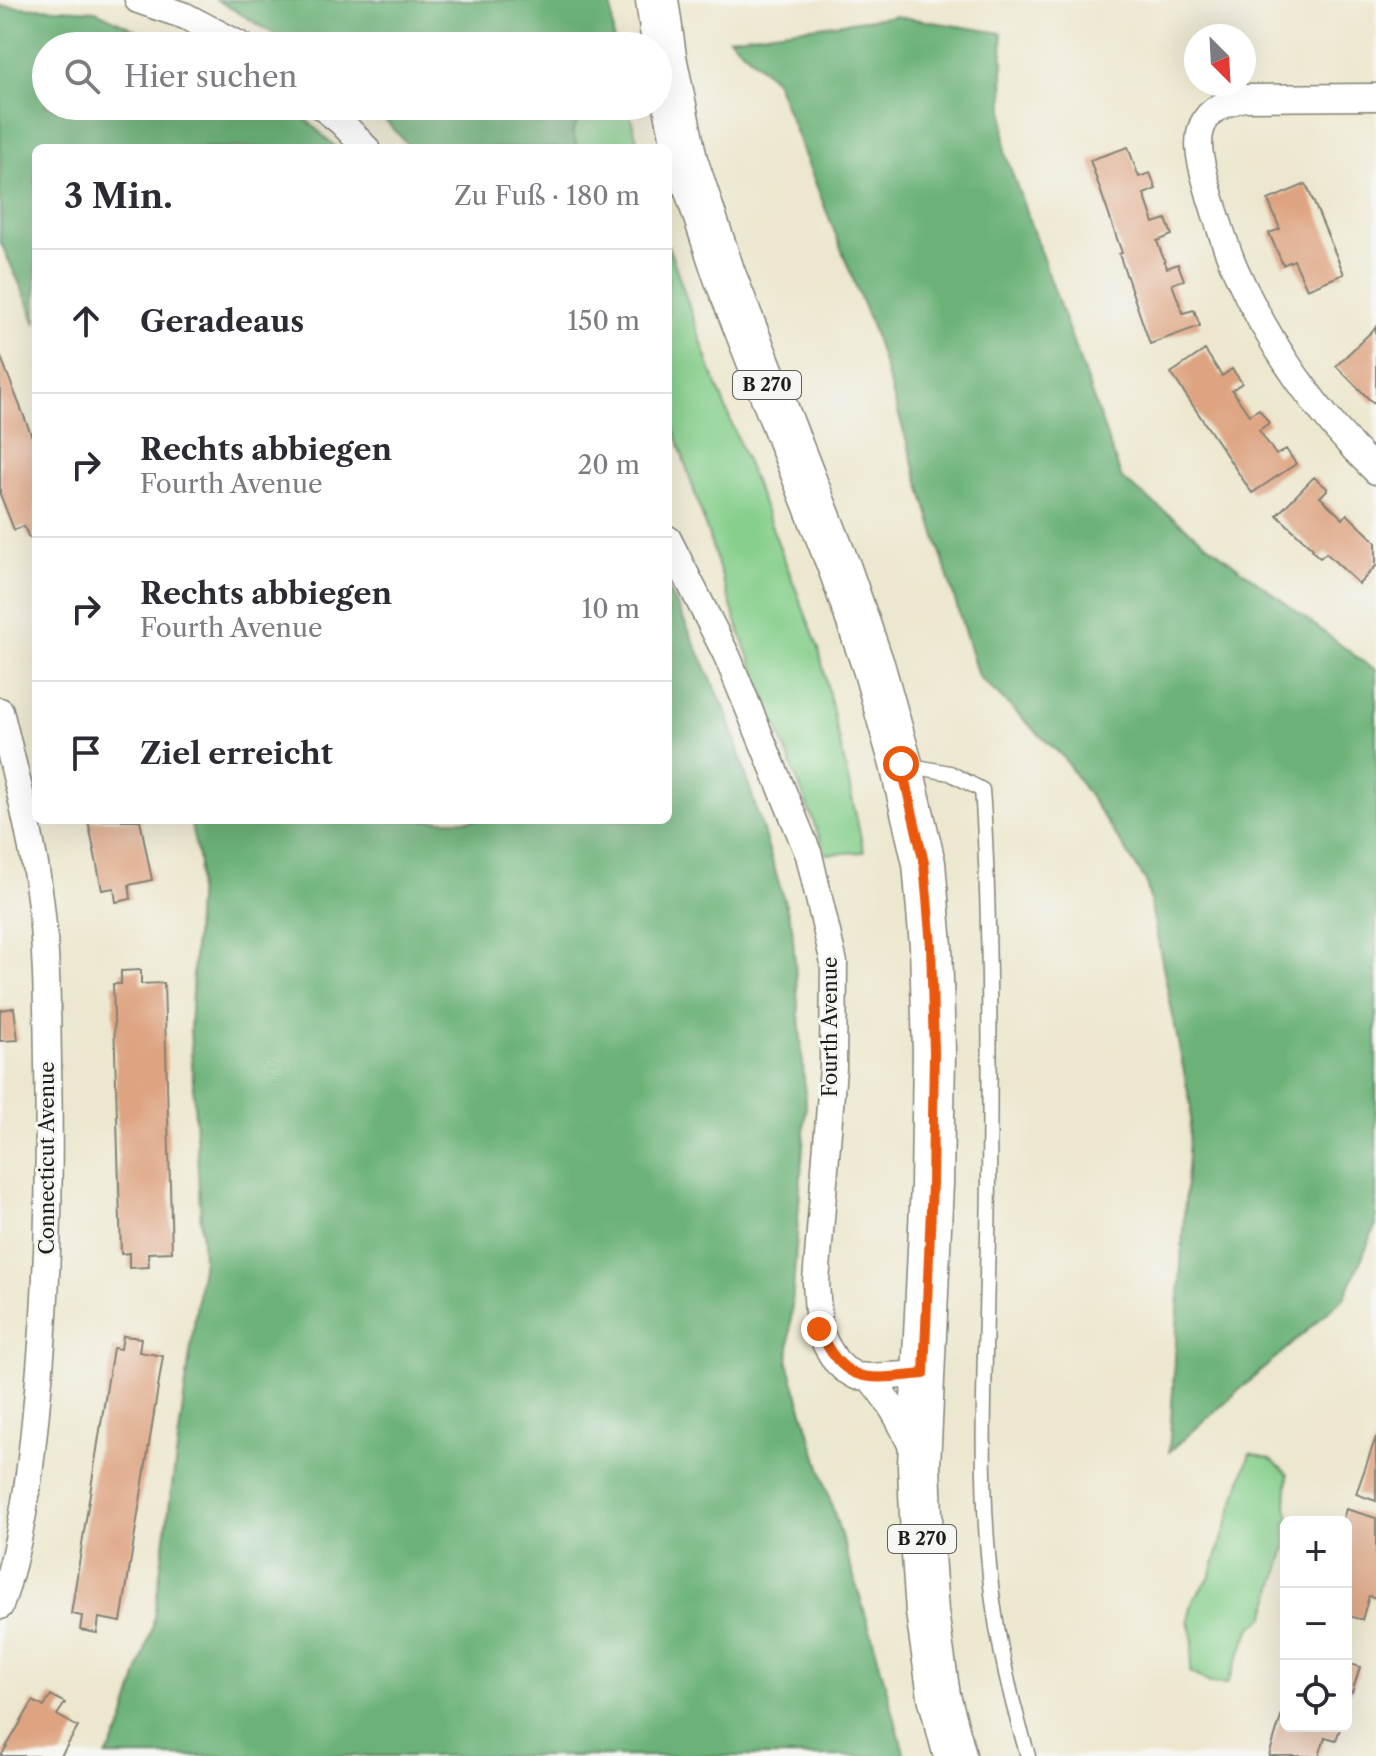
<!DOCTYPE html>
<html lang="de">
<head>
<meta charset="utf-8">
<style>
	body { margin:0; font-family:"Libre Caslon Text",serif; background:#f7f7f7; color:#2b2b33 }
	.controls { position:absolute; right:24px; bottom:24px; display:grid; overflow:hidden; border-radius:12px; box-shadow:0 8px 32px #0002 }
	.controls button { width:72px; height:72px; display:grid; place-items:center; padding:0; border:0; border-bottom:2px solid #e1e1e2; background:#fff; color:#2b2b33; font:40px sans-serif }
	.compass { position:absolute; left:1184px; top:24px; width:72px; height:72px; border-radius:50%; background:#fff; box-shadow:0 8px 32px #0002; rotate:156deg }
	.stop { position:absolute; width:24px; height:24px; margin:-18px; border:6px solid #ea580c; border-radius:50%; background:#fff }
	.stop.end { background:#ea580c; border-color:#fff; box-shadow:0 2px 8px #0008 }
	.list { margin:0; padding:0; list-style:none }
	h2 { display:flex; justify-content:space-between; align-items:center; height:104px; margin:0; padding:0 32px; font-size:34px }
	h2 small { font-size:26px; font-weight:400; color:#7c7c81 }
	.list li { display:grid; grid-template-columns:52px 1fr auto; gap:24px; align-items:center; box-sizing:border-box; height:144px; padding:0 32px; border-top:2px solid #e1e1e2 }
	.list b { display:block; font-size:30px; white-space:nowrap }
	.list p { margin:0; font-size:26px; white-space:nowrap; color:#7c7c81 }
	.list em { font-size:26px; font-style:normal; color:#7c7c81 }
	.icon { flex:none; width:44px; height:44px; fill:none; stroke:currentColor; stroke-width:2; stroke-linecap:round; stroke-linejoin:round }
	.map { position:relative; flex:none; width:1376px; height:1756px; overflow:hidden }
	.search { position:absolute; background:#fff; box-shadow:0 8px 32px #0002; left:32px; top:32px; width:640px; height:88px; display:flex; align-items:center; gap:20px; box-sizing:border-box; padding:0 28px; border-radius:44px; color:#7c7c81; font-size:30px }
	.panel { position:absolute; background:#fff; box-shadow:0 8px 32px #0002; left:32px; top:144px; width:640px; height:680px; border-radius:12px }
	.map>svg:first-child { display:block }
	.green { fill:#86cf8c; stroke:#517654; stroke-width:2 }
	.forest { fill:#6cb278; stroke:#44674a; stroke-width:2 }
	.building { fill:#dea482 }
	.lines { fill:none; stroke-linecap:round; stroke-linejoin:round }
	.service-casing { stroke:#848275; stroke-width:17 }
	.minor-casing { stroke:#848275; stroke-width:29 }
	.primary-casing { stroke:#848275; stroke-width:45 }
	.service { stroke:#fff; stroke-width:14 }
	.minor { stroke:#fff; stroke-width:26 }
	.primary { stroke:#fff; stroke-width:42 }
	.route { stroke:#ea580c; stroke-width:10 }
	.labels { text-anchor:middle; stroke-width:6; stroke-linejoin:round; paint-order:stroke }
	.shield { fill:#f6f6f2; stroke:#5d5d5c; stroke-width:2 }
	.shield-label { font-size:18px; font-weight:bold; fill:#1c1c1c }
	.street-label { font-size:20px; fill:#1c1c1c; stroke:#f6f6f2 }
</style>
</head>
<body>
<div class="map">
<svg width="1376" height="1756" viewBox="0 0 1376 1756">
	<rect width="100%" height="100%" fill="#f6f6f2"/>
	<filter id="ink" filterUnits="userSpaceOnUse"><feTurbulence type="fractalNoise" baseFrequency=".0125" numOctaves="2"/><feDisplacementMap in="SourceGraphic" scale="16" xChannelSelector="R" yChannelSelector="G"/><feConvolveMatrix kernelMatrix="1 2 1 2 8 2 1 2 1" color-interpolation-filters="sRGB"/></filter>
	<filter id="wash" filterUnits="userSpaceOnUse"><feTurbulence type="fractalNoise" baseFrequency=".006" numOctaves="4" result="noise"/><feDisplacementMap in="SourceGraphic" scale="32" xChannelSelector="R" yChannelSelector="G"/><feGaussianBlur stdDeviation="1.8" result="paint"/><feColorMatrix in="noise" values="0 0 0 0 0 0 0 0 0 0 0 0 0 0 0 0 0 1.4 0 .05"/><feComposite in="paint" operator="in"/></filter>
	<g filter="url(#wash)">
		<rect width="100%" height="100%" fill="#ece7ce"/>
		<path class="green" d="M587,106H628L639,148H577L572,131Z
			M668,245L711,370L819,649L864,852L826,854L739,630L668,410Z
			M1250,1453L1271,1459L1288,1474L1286,1504L1291,1522H1286V1548L1265,1617L1251,1628L1227,1684L1210,1683L1190,1672L1193,1641L1188,1620L1193,1600L1210,1577Z"/>
		<path class="forest" d="M217,0H611L614,46H294Z
			M0,6L96,11L168,46H46V106H291L337,148H36V324L28,302L0,241Z
			M895,16L1002,33L1005,153L1122,479L1366,664L1376,669V1225L1345,1297L1169,1452L1191,1107L1146,881L1063,757L978,676L873,330L775,80L729,38Z
			M372,106H587L572,131L577,148H411Z
			M668,586L727,713L792,926L806,1104L788,1363L872,1636L905,1756H106L120,1732L153,1625L203,1259L190,1029L199,862L190,820H668Z"/>
		<g id="blocks">
			<path class="building" d="M1128,147L1139,177L1150,173L1156,189L1144,194L1154,223L1166,219L1172,235L1157,241L1167,268L1178,264L1184,280L1172,284L1183,313L1194,310L1200,326L1150,344L1119,254L1122,253L1090,160Z
				M1306,184L1344,274L1307,289L1294,260L1283,265L1269,233L1280,229L1268,200Z
				M1376,327V400L1373,403L1336,366Z
				M1205,350L1222,376L1232,369L1242,383L1232,390L1249,415L1259,409L1269,423L1259,430L1276,455L1286,449L1296,464L1252,493L1171,373Z
				M0,355L36,447V536L29,538L24,526L14,530L0,494Z
				M1314,477L1328,489L1320,497L1343,519L1347,514L1376,542V566L1359,584L1326,553L1320,558L1312,551L1313,549L1277,515Z
				M88,820H140L152,880L129,885L131,899L116,902L114,888L102,890Z
				M141,970V984L164,983L172,1252L148,1253L149,1267L129,1268V1253L121,1254L113,984H121V971Z
				M14,1008L18,1040L0,1041V1010Z
				M123,1336L141,1338L139,1352L163,1356L121,1622L99,1618L97,1633L80,1630L82,1616L71,1614L113,1348L121,1349Z
				M1376,1437V1501L1356,1494Z
				M1346,1509L1376,1518V1598L1369,1596L1362,1620L1346,1615V1522H1342Z
				M1346,1663L1360,1667L1352,1692L1346,1690Z
				M51,1695L65,1703L57,1715L78,1727L61,1756H1L33,1701L44,1707Z
				M1285,1704L1286,1726H1341L1336,1740L1325,1737L1319,1756H1269Z"/>
		</g>
	</g>
	<g filter="url(#ink)">
		<use href="#blocks" fill-opacity="0" stroke="#848275" stroke-width="2"/>
		<g class="lines">
			<defs>
				<path id="service" d="M906,765L950,773L982,790C987,852 988,915 989,978C990,1077 990,1176 987,1275C985,1368 980,1461 988,1554C993,1622 1008,1691 1028,1756"/>
				<path id="minor" d="M138,0L185,16L242,46
					M1376,97L1243,98C1230,102 1214,107 1206,119C1191,140 1204,173 1210,196C1218,221 1225,247 1236,271C1269,345 1318,415 1376,471
					M321,106L340,121L366,148
					M668,539L727,656L809,855L834,963L833,1068L816,1282L819,1329L826,1345L835,1360L844,1369L856,1376L869,1377L924,1374
					M0,711C14,768 29,825 38,883C47,943 47,1004 48,1064C50,1166 49,1267 40,1368C33,1447 26,1530 0,1606
					M869,1377C891,1403 901,1421 914,1452"/>
				<path id="primary" d="M657,0L665,57L686,160L724,274L841,572L874,668L901,764L924,863L931,946L934,1052L932,1184L919,1465L922,1540L927,1612L939,1696L955,1756"/>
			</defs>
			<use href="#service" class="service-casing"/>
			<use href="#minor" class="minor-casing"/>
			<use href="#primary" class="primary-casing"/>
			<use href="#service" class="service"/>
			<use href="#minor" class="minor"/>
			<use href="#primary" class="primary"/>
		</g>
	</g>
	<g class="lines" filter="url(#ink)">
		<path class="route" d="M819,1329C844,1387 869,1379 924,1374L932,1184L934,1052L931,946L924,863L901,764"/>
	</g>
	<g class="labels">
		<g class="shield">
			<rect x="733" y="371" width="68" height="28" rx="6"/>
			<rect x="888" y="1525" width="68" height="28" rx="6"/>
		</g>
		<g class="shield-label">
			<text x="767" y="391">B 270</text>
			<text x="922" y="1545">B 270</text>
		</g>
		<g class="street-label">
			<text transform="translate(830 1027) rotate(-90)" y="7">Fourth Avenue</text>
			<text transform="translate(47 1158) rotate(-90)" y="7">Connecticut Avenue</text>
		</g>
	</g>
</svg>
<div class="controls">
<button>+</button>
<button>−</button>
<button><svg class="icon" aria-label="locate" viewBox="0 0 24 24"><circle cx="12" cy="12" r="6"/><path d="M12 2v4M12 18v4M2 12h4M18 12h4"/></svg></button>
</div>
<svg class="compass" viewBox="-18 -18 36 36"><path d="M0-13l5 13h-10z" fill="#e53935"/><path d="M0 13l5-13h-10z" fill="#7c7c81"/></svg>
<div class="stop" style="left:901px;top:764px"></div>
<div class="stop end" style="left:819px;top:1329px"></div>
<div class="search"><svg class="icon" aria-label="search" viewBox="0 0 24 24"><circle cx="10" cy="10" r="6"/><path d="M15 15l6 6"/></svg>Hier suchen</div>
<section class="panel">
<h2>3 Min.<small>Zu Fuß · 180 m</small></h2>
<ul class="list">
<li><svg class="icon" aria-label="ahead" viewBox="0 0 24 24"><path d="M12 20V5M6 11l6-6 6 6"/></svg><div><b>Geradeaus</b></div><em>150 m</em></li>
<li><svg class="icon" aria-label="right" viewBox="0 0 24 24"><path d="M7 20v-9h11M14 6l5 5-5 5"/></svg><div><b>Rechts abbiegen</b><p>Fourth Avenue</p></div><em>20 m</em></li>
<li><svg class="icon" aria-label="right" viewBox="0 0 24 24"><path d="M7 20v-9h11M14 6l5 5-5 5"/></svg><div><b>Rechts abbiegen</b><p>Fourth Avenue</p></div><em>10 m</em></li>
<li><svg class="icon" aria-label="arrive" viewBox="0 0 24 24"><path d="M6 21V4h12l-3 4 3 4H6"/></svg><div><b>Ziel erreicht</b></div></li>
</ul>
</section>
</div>
</body>
</html>
